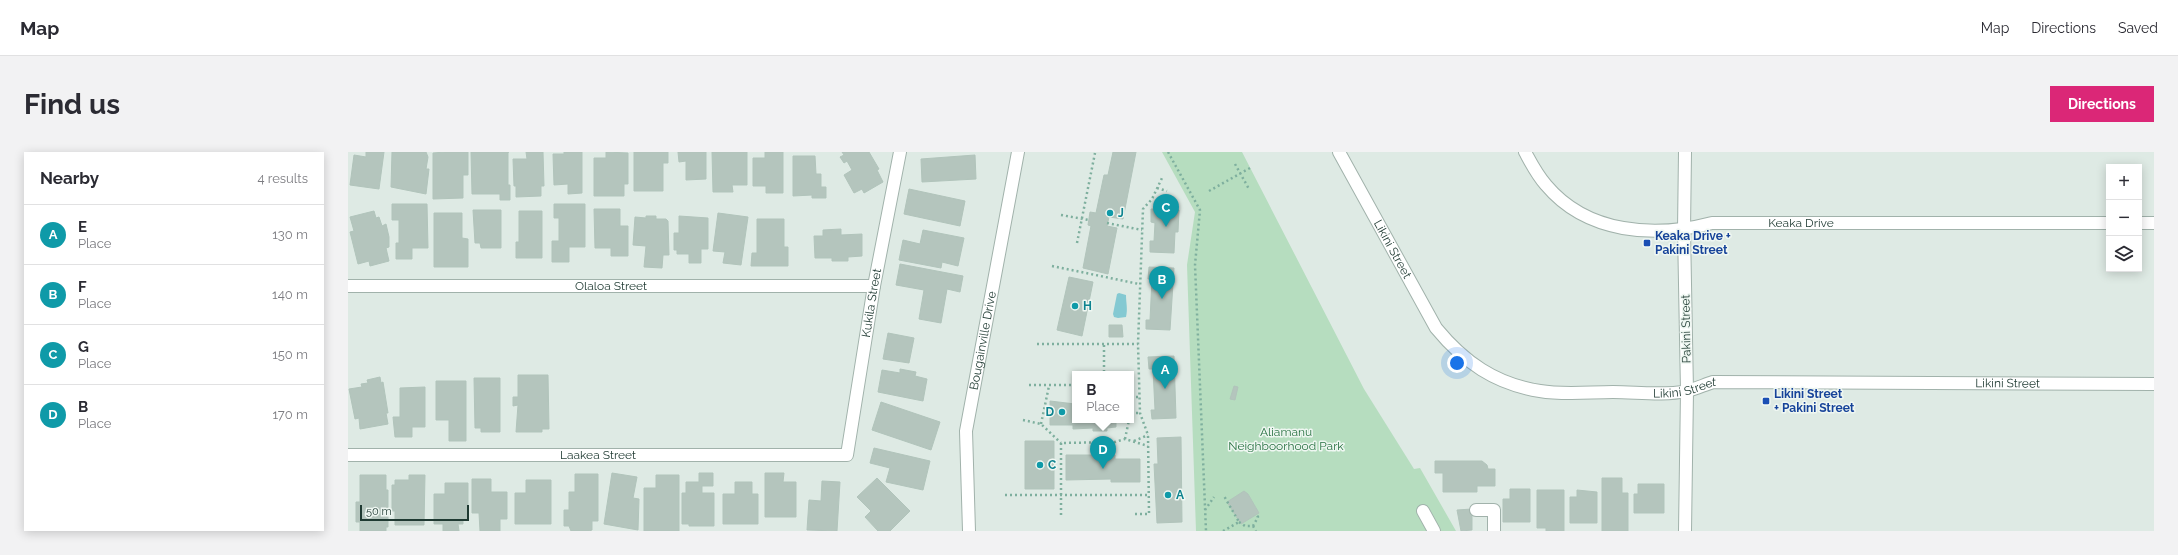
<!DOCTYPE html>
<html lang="en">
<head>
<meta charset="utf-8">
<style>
	body { margin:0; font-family:Raleway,sans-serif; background:#f2f2f3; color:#2b2b33 }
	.controls { position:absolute; right:12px; top:12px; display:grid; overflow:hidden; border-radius:0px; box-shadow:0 2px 10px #0003 }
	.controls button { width:36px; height:36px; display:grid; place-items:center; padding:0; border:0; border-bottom:1px solid #e1e1e2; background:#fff; color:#2b2b33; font:20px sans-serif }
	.scale { position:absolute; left:12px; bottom:10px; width:109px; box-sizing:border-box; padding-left:4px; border:2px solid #1f3a32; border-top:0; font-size:11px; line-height:14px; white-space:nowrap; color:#1f3a32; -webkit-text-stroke:3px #eff7f2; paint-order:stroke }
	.you { position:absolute; left:1109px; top:211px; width:14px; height:14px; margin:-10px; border:3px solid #fff; border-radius:50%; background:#1a73e8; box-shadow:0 0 0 6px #1a73e833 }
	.badge { display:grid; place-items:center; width:26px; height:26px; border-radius:50%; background:#db2777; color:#fff; font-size:13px; font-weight:700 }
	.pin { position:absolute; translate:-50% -33px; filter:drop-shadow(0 1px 2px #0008) }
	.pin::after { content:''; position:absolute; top:21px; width:14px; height:12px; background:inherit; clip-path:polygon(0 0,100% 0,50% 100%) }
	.popup { position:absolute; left:724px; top:219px; width:62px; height:52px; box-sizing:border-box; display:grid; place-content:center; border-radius:0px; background:#fff; filter:drop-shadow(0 1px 3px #0005); font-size:13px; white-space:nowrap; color:#7c7c81 }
	.popup b { font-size:15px; color:#2b2b33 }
	.popup::after { content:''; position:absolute; left:50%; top:100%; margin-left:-8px; border:8px solid transparent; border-top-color:#fff }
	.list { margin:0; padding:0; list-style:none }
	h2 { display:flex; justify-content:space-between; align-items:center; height:52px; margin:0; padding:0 16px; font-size:17px }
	h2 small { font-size:13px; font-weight:400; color:#7c7c81 }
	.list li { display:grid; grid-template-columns:26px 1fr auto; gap:12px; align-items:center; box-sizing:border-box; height:60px; padding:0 16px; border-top:1px solid #e1e1e2 }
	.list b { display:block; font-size:15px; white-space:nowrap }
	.list p { margin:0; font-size:13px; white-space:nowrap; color:#7c7c81 }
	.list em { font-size:13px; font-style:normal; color:#7c7c81 }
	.icon { flex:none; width:22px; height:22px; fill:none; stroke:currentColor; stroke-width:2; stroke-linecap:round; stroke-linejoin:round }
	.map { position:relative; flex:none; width:1806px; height:379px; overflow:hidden; border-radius:0px }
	header { display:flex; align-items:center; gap:24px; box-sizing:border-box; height:56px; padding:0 20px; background:#fff; border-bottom:1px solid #e1e1e2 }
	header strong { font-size:19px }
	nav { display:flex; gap:22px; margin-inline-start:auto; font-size:14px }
	.intro { display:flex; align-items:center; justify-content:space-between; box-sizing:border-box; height:96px; padding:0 24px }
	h1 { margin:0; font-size:28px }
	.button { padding:10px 18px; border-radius:0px; background:#db2777; color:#fff; font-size:14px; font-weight:700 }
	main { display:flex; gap:24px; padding:0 24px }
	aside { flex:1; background:#fff; border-radius:0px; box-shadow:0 2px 10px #0003 }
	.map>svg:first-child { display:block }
	.green { fill:#b6ddbf }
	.water { fill:#84c9d2 }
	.building { fill:#b4c5bd; stroke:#b1c4bb }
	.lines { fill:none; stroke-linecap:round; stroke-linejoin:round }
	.minor-casing { stroke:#a1b2ab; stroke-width:14 }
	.path { stroke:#7eaf9e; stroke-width:2.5; stroke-dasharray:2 3; stroke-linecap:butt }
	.minor { stroke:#fff; stroke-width:12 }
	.culture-dot { fill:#0f9aa8; stroke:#eff7f2; stroke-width:1.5 }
	.transit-dot { fill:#1a4fb4; stroke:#eff7f2; stroke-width:1.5 }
	.labels { text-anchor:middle; stroke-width:3; stroke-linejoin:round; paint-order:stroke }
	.culture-label { font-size:12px; font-weight:bold; fill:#0d838f; stroke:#eff7f2; text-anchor:start }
	.street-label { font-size:12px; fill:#1f3a32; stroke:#eff7f2 }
	.transit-label { font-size:12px; font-weight:bold; fill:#164399; stroke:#eff7f2; text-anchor:start }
	.park-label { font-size:12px; fill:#287242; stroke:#eff7f2 }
</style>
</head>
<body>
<header>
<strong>Map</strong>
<nav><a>Map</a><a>Directions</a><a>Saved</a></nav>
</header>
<div class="intro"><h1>Find us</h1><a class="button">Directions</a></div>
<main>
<aside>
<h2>Nearby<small>4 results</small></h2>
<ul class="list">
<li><span class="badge" style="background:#0f9aa8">A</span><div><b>E</b><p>Place</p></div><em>130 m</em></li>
<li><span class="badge" style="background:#0f9aa8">B</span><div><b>F</b><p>Place</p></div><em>140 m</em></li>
<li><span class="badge" style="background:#0f9aa8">C</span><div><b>G</b><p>Place</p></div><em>150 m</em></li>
<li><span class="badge" style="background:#0f9aa8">D</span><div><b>B</b><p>Place</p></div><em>170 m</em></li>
</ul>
</aside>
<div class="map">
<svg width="1806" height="379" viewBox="0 0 1806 379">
	<rect width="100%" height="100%" fill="#deeae4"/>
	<path class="green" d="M814,0H894L1016,237L1066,317L1072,316L1108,379H848L839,113L847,60Z"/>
	<path class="water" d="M771,141L778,143C778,151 780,157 778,165L770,166L766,165L765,162L769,142Z"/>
	<path class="building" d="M18,0H36L31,37L2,33L6,3L18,5Z
		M44,0H78L80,5L78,17H81L78,42L43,35Z
		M97,0H120V23H115V46L85,47V1Z
		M123,0H161H160V33H162V48H152V42H124Z
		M178,0H195L196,34H193V44L168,45V34H166L165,7H179Z
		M216,0H234V41L220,42V32L206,33L205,2H216Z
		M258,0L280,1V32H276V44H246V6H258Z
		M286,0H320V11H315V39H286Z
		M330,0H358V27L338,28V9L331,10Z
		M364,0H399V33H384L385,40H365Z
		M417,0H435V41H418V34H405V6H417Z
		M494,0H521L531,17L529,18L535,30L516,41L514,37L506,41L496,23L504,18L499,9L496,11L492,5L496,3Z
		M765,0H788L775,67L761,65L759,74L769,76L760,122L735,116L743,74L740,73L742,60L748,61L756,23H760Z
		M627,3L628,27L574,30L573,7Z
		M445,4H467L468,22H473V35H478V46H464V43L445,44Z
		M561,37L617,49L612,74L556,62Z
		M44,52H79L80,96H64V107H48V91H51V68H44Z
		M206,52H237V95H221V110H204V89H211V66H206Z
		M246,57H272V74H280V104H263V96H247Z
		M803,57L831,58L830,80H827L826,101L802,100V89H806L807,71L803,70Z
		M125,58H153V96H133L132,91H127Z
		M26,59L28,66L31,65L34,74L38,72L41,85V95L38,96L41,109L22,114L21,109L10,112L2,80L6,79L2,65Z
		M171,59H194V106H168V90H171Z
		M86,61H114V86L120,87V115H86Z
		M370,61L400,65L393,113L375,111L377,100L365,99Z
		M298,64H308V67H318L320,69L321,103H315L314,116L296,115L298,94L285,93L287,65L298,66Z
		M331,64L360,66V97H353V111H341V102H329V98H326V81H331Z
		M409,67H436V95H440V114H403L404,101H409Z
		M493,77V83L514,82V104L500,105V109H484V106H467L466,84H475V78Z
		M575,78L616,86L610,114L594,110L593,116L551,108L555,88L572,92Z
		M552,112L615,124L612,140L599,137L593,171L571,167L576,138L548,133Z
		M801,115L826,116L822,178L798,177V168H802L804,127H800Z
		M721,125L745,130L734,184L709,178Z
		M761,173H774L775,185H761Z
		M540,181L566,186L561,211L535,207Z
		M826,204L828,266L804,267L803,258H807L805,217H801L800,205Z
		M552,217L568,220L567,224L579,227L575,249L530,240L534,218L552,221Z
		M170,223H200L201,277H194V280H168L170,253L165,254V245H170Z
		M32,225L33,231L35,230L40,261H38L40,272L12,277L11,266L7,267L1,237L14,235L13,232L20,231L19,228Z
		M126,226H152V280H133V276H127Z
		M88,229H118V289H101V268H88Z
		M886,234L890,235L887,248L882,247Z
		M77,235V275H64V285H47L45,265H52V236Z
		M702,249L727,252V268H768V275L759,276V279H745V276L725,277V273H702Z
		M533,250L592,270L583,298L524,278Z
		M833,285L834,370L809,371L806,312H810L809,286Z
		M677,289H706V337H677Z
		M909,290L923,294L921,299L907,295Z
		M526,296L582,309L575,338L538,330L542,316L522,311Z
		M718,303H767V307H792V330H763V327L718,328Z
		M1087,309H1134L1139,313L1140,317H1147V334H1129V340H1095V321H1087Z
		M264,321L289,325L285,346L291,347L290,378L256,372Z
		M351,321H365V334H354V341H366V374H341V372H334V341H338V330H351Z
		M417,321H436L435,330H448V365H417Z
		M227,322H250V369H244V378L241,379H223L221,374H216V358H221V340H227Z
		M12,323H38V338H40V375H38V379H12V370H8V350H12Z
		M61,323H77L76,373H47V359H44V333H47V328H61Z
		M308,323H331V379H296V336H308Z
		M529,326L562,359L542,379H530L517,365L523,359L509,345Z
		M1254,326H1274V341H1280V379H1254Z
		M124,327H143V340H159V367H152V379H132L131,361H124Z
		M178,328H203V372H167V341H178Z
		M474,329L492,330L489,379L459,378L461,348L473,349Z
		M387,330H404V342H410V372H375V342H387Z
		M97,331H120V368H115V372H110L111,379H95V372H86V342H97Z
		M1290,332H1316V361H1286V342H1290Z
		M1162,337H1182V370H1155V347H1162Z
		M1189,338H1216V379H1198V376H1189Z
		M1229,338L1249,340V371H1222V345H1229Z
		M896,339L900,342L911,361L893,372L879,350Z
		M1124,357V378L1113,379L1109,358Z"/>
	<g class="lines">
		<defs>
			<g id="minor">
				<path id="s1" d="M991,0L1088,176C1116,210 1147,232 1192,239C1215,243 1242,240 1265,240C1289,240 1315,244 1339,239C1347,237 1356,233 1365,230L1806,232"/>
				<path id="s2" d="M1177,0C1183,11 1189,23 1198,33C1239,82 1307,86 1364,71H1761"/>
				<path d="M1791,71H1806"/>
				<path id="s3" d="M0,134H526"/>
				<path id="s4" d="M0,303H499L526,134L552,0"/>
				<path d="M1128,358H1146V379"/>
				<path d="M1075,359L1086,379"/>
				<path id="s5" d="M621,379L618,279L670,0"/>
				<path d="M1337,379L1339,239L1336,78L1337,0"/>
			</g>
		</defs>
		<use href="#minor" class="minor-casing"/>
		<path class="path" d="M820,0L852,58L847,113L858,379
			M887,12L901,37
			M809,36L819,39
			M861,39L902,16
			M713,63L741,68
			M759,71L794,78
			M729,91L747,1
			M704,114L791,132
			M689,192H790
			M756,193V222
			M681,233H727
			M783,245H791
			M783,261H792
			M675,268L693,272L713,291
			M693,272L701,234
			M777,287L781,268
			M786,289L800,283
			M657,343H801
			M857,358L866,345
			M787,362H801L800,283L792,261L790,192L795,57L804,47L814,26
			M713,363V291L767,290L777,287L800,294
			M891,370L897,374H905L910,365L908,362
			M905,374L908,379
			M875,379L891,370L876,344"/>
		<use href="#minor" class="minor"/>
	</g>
	<g class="culture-dot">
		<circle cx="762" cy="61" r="4"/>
		<circle cx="727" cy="154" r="4"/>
		<circle cx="714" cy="260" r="4"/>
		<circle cx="692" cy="313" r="4"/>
		<circle cx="820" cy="343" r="4"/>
	</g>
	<g class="transit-dot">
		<rect x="1295" y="87" width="8" height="8" rx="2"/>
		<rect x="1414" y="245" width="8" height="8" rx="2"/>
	</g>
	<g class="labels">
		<g class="culture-label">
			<text x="770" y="65">J</text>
			<text x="735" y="158">H</text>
			<text x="706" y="264" text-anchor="end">D</text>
			<text x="700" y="317">C</text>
			<text x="828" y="347">A</text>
		</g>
		<g class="street-label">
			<text dy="4" stroke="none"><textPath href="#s2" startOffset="308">Keaka Drive</textPath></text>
			<text dy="4" stroke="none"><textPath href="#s1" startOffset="111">Likini Street</textPath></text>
			<text dy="4" stroke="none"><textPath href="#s3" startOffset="263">Olaloa Street</textPath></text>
			<text dy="4" stroke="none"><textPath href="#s4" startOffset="653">Kukila Street</textPath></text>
			<text transform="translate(1338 177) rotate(-91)" y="4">Pakini Street</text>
			<text dy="4" stroke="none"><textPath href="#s5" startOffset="192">Bougainville Drive</textPath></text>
			<text dy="4" stroke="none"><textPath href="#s1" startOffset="795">Likini Street</textPath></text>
			<text dy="4" stroke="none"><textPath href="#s1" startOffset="471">Likini Street</textPath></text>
			<text dy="4" stroke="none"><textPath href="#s4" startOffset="250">Laakea Street</textPath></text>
		</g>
		<g class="transit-label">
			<text x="1307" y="88">Keaka Drive +<tspan x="1307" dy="14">Pakini Street</tspan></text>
			<text x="1426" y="246">Likini Street<tspan x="1426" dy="14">+ Pakini Street</tspan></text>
		</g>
		<g class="park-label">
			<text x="938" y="284">Aliamanu<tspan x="938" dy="14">Neighboorhood Park</tspan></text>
		</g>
	</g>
</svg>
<div class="controls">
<button>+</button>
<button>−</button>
<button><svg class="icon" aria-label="layers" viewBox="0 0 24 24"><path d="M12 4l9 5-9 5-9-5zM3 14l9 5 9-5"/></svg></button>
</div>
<div class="scale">50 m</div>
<div class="you"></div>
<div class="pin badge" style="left:817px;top:237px;background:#0f9aa8">A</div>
<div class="pin badge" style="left:814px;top:147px;background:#0f9aa8">B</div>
<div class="pin badge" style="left:818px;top:75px;background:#0f9aa8">C</div>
<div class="pin badge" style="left:755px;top:317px;background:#0f9aa8">D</div>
<div class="popup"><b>B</b>Place</div>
</div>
</main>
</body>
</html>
